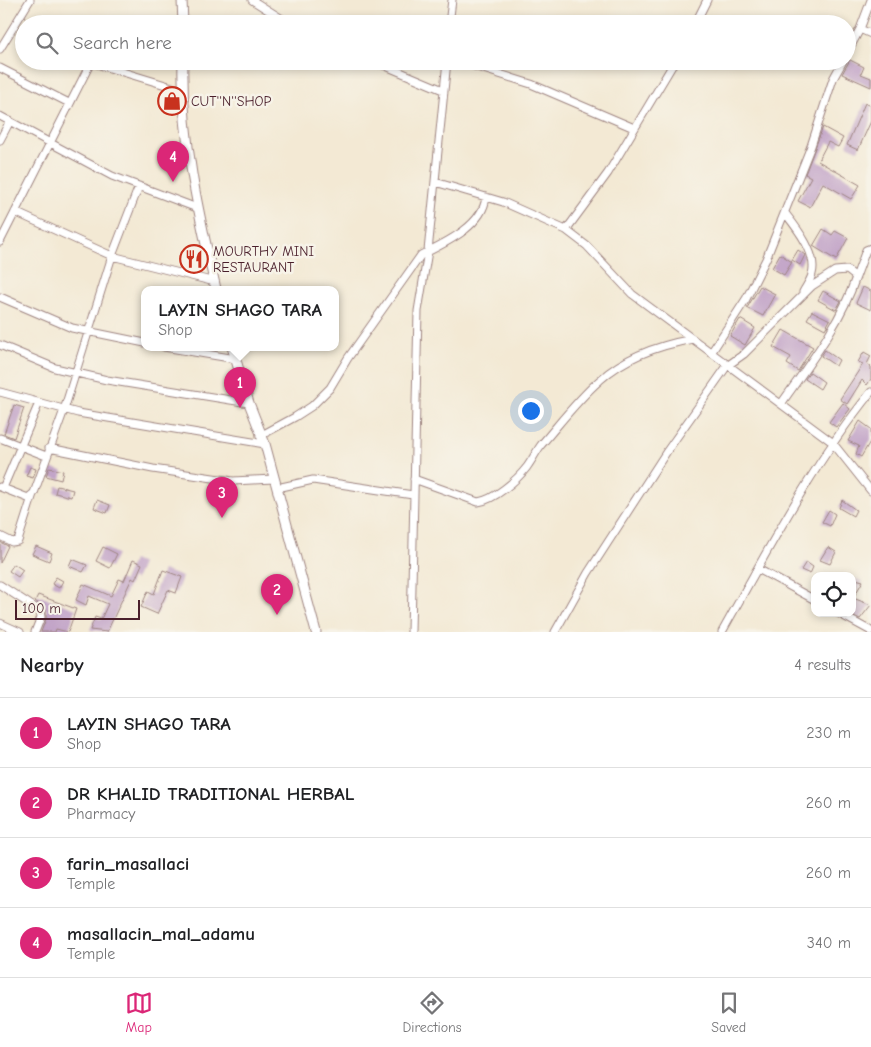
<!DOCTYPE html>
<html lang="en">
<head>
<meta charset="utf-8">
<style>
	body { margin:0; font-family:"Comic Neue",sans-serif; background:#f6f6f6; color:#202124 }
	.controls { position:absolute; right:15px; bottom:15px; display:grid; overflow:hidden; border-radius:10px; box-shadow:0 2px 8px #0003 }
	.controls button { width:45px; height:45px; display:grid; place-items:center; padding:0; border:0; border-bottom:1px solid #e0e0e0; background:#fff; color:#202124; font:25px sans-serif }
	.scale { position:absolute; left:15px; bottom:12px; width:125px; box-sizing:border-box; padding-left:5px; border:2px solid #4a1f2b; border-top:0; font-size:14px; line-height:18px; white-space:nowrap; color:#4a1f2b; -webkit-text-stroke:4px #f7f3e8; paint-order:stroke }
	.you { position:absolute; left:530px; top:410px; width:18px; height:18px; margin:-12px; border:4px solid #fff; border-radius:50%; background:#1a73e8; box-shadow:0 0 0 8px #1a73e833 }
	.badge { display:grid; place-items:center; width:32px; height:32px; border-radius:50%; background:#db2777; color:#fff; font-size:16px; font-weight:700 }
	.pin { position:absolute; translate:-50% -41px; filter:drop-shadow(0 1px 2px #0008) }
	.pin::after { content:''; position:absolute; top:26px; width:18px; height:15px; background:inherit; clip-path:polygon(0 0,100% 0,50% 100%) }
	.popup { position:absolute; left:141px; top:286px; width:198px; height:65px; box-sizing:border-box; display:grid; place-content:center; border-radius:10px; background:#fff; filter:drop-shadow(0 1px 4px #0005); font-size:16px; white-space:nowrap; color:#757577 }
	.popup b { font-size:19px; color:#202124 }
	.popup::after { content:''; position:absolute; left:50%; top:100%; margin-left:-10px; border:10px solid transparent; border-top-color:#fff }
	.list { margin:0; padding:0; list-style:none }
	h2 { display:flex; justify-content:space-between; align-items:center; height:65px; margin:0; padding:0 20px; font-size:21px }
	h2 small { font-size:16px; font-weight:400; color:#757577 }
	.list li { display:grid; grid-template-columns:32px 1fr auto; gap:15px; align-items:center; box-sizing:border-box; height:70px; padding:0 20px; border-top:1px solid #e0e0e0 }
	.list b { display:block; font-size:19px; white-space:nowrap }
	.list p { margin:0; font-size:16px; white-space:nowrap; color:#757577 }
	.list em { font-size:16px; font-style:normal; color:#757577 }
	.icon { flex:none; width:28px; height:28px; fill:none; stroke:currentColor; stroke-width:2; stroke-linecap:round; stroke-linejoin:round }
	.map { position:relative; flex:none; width:871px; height:632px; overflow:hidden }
	.search { position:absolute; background:#fff; box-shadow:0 2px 8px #0003; left:15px; right:15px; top:15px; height:55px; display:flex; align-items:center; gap:12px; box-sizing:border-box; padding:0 18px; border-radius:28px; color:#757577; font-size:19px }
	.sheet { height:345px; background:#fff }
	nav { display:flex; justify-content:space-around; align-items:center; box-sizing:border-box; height:70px; border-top:1px solid #e0e0e0; background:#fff; font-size:14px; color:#757577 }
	nav a { display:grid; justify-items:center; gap:2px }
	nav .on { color:#db2777 }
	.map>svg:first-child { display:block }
	.building { fill:#c2a4c8 }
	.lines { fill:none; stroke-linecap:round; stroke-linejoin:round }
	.minor-casing { stroke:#9e8480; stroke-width:9 }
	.tertiary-casing { stroke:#9e8480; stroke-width:11 }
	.minor { stroke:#fff; stroke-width:7 }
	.tertiary { stroke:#fff; stroke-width:9 }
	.labels { text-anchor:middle; stroke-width:5; stroke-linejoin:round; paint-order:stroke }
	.poi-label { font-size:14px; fill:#4a1f2b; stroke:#f7f3e8; text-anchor:start }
</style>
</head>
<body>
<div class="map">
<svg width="871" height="632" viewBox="0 0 871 632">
	<rect width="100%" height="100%" fill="#f7f3e8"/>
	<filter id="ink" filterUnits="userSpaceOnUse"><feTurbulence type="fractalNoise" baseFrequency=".02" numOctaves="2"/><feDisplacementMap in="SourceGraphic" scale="10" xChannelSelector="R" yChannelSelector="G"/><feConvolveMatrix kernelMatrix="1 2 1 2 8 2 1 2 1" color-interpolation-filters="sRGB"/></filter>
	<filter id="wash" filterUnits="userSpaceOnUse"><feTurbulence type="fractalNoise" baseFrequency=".0096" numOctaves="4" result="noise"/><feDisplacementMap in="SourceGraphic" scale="20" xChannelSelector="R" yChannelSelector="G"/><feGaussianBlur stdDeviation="1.12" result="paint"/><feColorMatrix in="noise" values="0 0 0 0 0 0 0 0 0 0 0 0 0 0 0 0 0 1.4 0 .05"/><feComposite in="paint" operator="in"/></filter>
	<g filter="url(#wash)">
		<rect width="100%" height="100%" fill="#f3e9d4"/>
		<g id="blocks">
			<path class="building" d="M850,60L864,67L861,74L871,78V87L842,74Z
				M865,103L871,106V121L858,150L847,145Z
				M823,127L843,138L838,147L828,142L818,161L860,185L851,199L823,183L810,207L798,201L811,177L805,174Z
				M823,229L832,235L835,231L848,238L836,260L813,246Z
				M798,250L805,255L800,265L792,260Z
				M780,254L792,262L784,275L772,268Z
				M760,286L775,294L763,316L747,308Z
				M863,287L871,291V310L856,303Z
				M823,291L841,301L836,310L818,300Z
				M812,311L830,320L825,329L807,319Z
				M740,319L755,328L745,345L730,336Z
				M783,330L813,347L798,371L787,364L791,357L773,347Z
				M825,350L839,360L836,366L821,356Z
				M864,352L871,356L867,364L871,367V379L867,385L862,380L847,404L840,399L863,364L858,362Z
				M810,372L824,382L820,389L805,379Z
				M843,403L850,409L836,427L829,422Z
				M14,405L24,408L14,438L4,434Z
				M860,421L871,429V440L861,457L856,454L859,446L848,441Z
				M30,467L36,469L33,478L26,476Z
				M49,468L63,471L61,480L46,476Z
				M57,486L73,490L71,497L55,493Z
				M97,500L110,505L107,513L94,508Z
				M842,500L856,510L853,516L839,508Z
				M829,510L835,514L830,526L822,522Z
				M0,542L8,546L0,563Z
				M36,546L52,553L49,561L32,554Z
				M103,547L117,554L110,568L96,561Z
				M828,547L836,552L830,564L820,560Z
				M72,559L87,565L83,572L69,566Z
				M133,560L142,564L135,580L132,578L107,632L90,630L95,617L101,619L108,604L89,596L86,605L76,600L83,584L111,596L119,579L124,581Z
				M806,562L813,567L810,574L801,570Z
				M14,564L23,570L18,577L9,571Z
				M163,570L182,577L176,593L168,590L157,614L141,607L148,591L154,594Z
				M56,577L63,581L59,588L52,584Z
				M852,578L863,581L853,598L871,605L860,619L852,615Z
				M38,595L76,609L68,632L56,629L55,632H41L46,619V609L35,601Z"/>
		</g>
	</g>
	<g filter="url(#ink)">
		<use href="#blocks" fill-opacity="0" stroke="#9e8480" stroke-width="1"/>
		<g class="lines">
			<defs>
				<path id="minor" d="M252,0L290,24
					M449,24L452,0
					M695,24L707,0
					M860,29L871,34
					M0,49L30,0
					M847,53L860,29L871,0
					M374,61L443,90
					M458,61L531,84L634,128
					M0,68L69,103
					M0,116L112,176L197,208
					M0,140L10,121
					M435,182L503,202L566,230L587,246L632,294L832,442L871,491
					M15,212L112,256L215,282
					M785,213C796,227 818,254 812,274C811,280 806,286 803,292
					M566,230L608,173L675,61
					M0,242L89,66L93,63L182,90
					M856,277L866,250L871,248
					M0,297L72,328L145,343
					M0,345L55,368L107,380L249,403
					M164,347L236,359
					M711,353L746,299L766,259L811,146L833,79L843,61
					M0,392L78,413L265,444
					M260,436L295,417L312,406L330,388L348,358L421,255C445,243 483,226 486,197
					M0,438L46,456
					M49,448L153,469L233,481L274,479
					M414,479L478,502C494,500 517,480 527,467C532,460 536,452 541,445C560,423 578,399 600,380C625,357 660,345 693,339
					M0,487L28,498L34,493L64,410L112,256L139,186
					M3,488L39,403
					M277,488L313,480L413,495
					M0,536L12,542L18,541L33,494
					M758,569L815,600
					M0,585L40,611L41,617L35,632
					M838,613L871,631
					M0,623L20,632
					M411,632L418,311L428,251L447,61
					M555,632L588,573L667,451L727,366L744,354L812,286L835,271L847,270L856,277C841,323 809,364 781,404
					M722,632C768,550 812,465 871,392"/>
				<path id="tertiary" d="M182,0L183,24
					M183,61C181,138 199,215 216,289
					M232,347L249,403L265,444L316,632"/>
			</defs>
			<use href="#minor" class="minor-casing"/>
			<use href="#tertiary" class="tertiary-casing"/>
			<use href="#minor" class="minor"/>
			<use href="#tertiary" class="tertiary"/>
		</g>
	</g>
	<defs>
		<symbol id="shop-ring" viewBox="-11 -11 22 22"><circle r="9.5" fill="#f7f3e8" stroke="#c8321e" stroke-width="1.5"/><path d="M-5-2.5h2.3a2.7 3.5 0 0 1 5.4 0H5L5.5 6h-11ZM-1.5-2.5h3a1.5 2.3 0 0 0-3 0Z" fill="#c8321e"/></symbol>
		<symbol id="restaurant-ring" viewBox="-11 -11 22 22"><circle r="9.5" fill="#f7f3e8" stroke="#c8321e" stroke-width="1.5"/><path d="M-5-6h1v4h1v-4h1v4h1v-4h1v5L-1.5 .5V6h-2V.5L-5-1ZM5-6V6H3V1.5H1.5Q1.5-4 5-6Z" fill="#c8321e"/></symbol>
	</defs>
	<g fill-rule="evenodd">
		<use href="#shop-ring" x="156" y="85" width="32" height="32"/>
		<use href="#restaurant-ring" x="178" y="243" width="32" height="32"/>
	</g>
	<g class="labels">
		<g class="poi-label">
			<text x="191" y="106">CUT''N''SHOP</text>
			<text x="213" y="256">MOURTHY MINI<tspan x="213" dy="16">RESTAURANT</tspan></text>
		</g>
	</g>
</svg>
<div class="controls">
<button><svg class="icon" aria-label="locate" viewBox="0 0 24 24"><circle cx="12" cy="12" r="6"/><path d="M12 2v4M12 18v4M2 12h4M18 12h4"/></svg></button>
</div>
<div class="scale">100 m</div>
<div class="you"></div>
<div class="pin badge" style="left:240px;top:408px">1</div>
<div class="popup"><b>LAYIN SHAGO TARA</b>Shop</div>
<div class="pin badge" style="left:277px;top:615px">2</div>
<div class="pin badge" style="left:222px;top:518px">3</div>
<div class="pin badge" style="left:173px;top:182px">4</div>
<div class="search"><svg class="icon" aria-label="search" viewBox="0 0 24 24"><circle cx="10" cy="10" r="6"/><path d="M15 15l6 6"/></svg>Search here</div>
</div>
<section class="sheet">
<h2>Nearby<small>4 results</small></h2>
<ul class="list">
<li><span class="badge">1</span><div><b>LAYIN SHAGO TARA</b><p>Shop</p></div><em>230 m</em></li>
<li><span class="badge">2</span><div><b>DR KHALID TRADITIONAL HERBAL</b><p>Pharmacy</p></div><em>260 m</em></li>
<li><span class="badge">3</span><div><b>farin_masallaci</b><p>Temple</p></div><em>260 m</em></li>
<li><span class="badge">4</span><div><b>masallacin_mal_adamu</b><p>Temple</p></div><em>340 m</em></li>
</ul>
</section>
<nav>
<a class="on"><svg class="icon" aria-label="map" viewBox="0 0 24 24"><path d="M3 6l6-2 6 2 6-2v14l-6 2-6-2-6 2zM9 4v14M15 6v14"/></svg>Map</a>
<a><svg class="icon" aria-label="directions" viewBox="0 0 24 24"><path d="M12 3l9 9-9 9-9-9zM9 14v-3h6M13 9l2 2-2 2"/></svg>Directions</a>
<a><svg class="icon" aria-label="saved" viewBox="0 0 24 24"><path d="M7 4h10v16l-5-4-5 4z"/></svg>Saved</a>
</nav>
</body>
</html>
